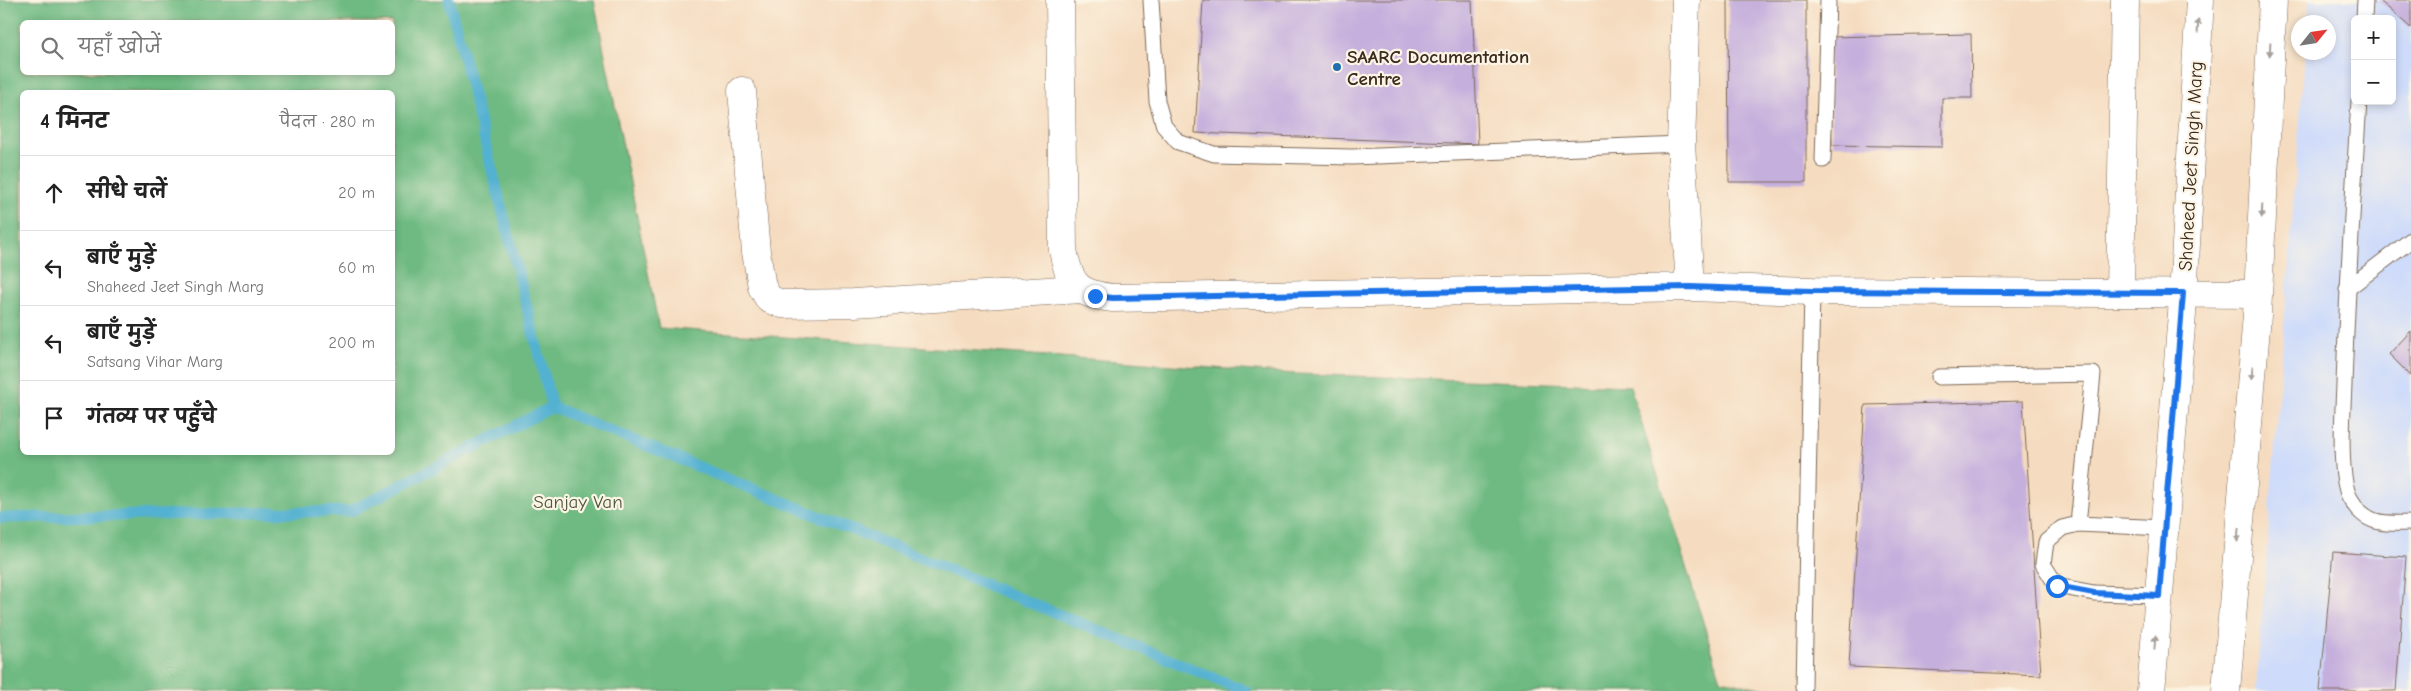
<!DOCTYPE html>
<html lang="hi">
<head>
<meta charset="utf-8">
<style>
	body { margin:0; font-family:"Comic Neue","Playpen Sans Deva",sans-serif; background:#f2f2f2; color:#222 }
	.controls { position:absolute; right:15px; top:15px; display:grid; overflow:hidden; border-radius:8px; box-shadow:0 2px 8px #0003 }
	.controls button { width:45px; height:45px; display:grid; place-items:center; padding:0; border:0; border-bottom:1px solid #e0e0e0; background:#fff; color:#222; font:25px sans-serif }
	.compass { position:absolute; left:2291px; top:15px; width:45px; height:45px; border-radius:50%; background:#fff; box-shadow:0 2px 8px #0003; rotate:60deg }
	.stop { position:absolute; width:15px; height:15px; margin:-11px; border:4px solid #1a73e8; border-radius:50%; background:#fff }
	.stop.end { background:#1a73e8; border-color:#fff; box-shadow:0 1px 5px #0008 }
	.list { margin:0; padding:0; list-style:none }
	h2 { display:flex; justify-content:space-between; align-items:center; height:65px; margin:0; padding:0 20px; font-size:21px }
	h2 small { font-size:16px; font-weight:400; color:#767676 }
	.list li { display:grid; grid-template-columns:32px 1fr auto; gap:15px; align-items:center; box-sizing:border-box; height:75px; padding:0 20px; border-top:1px solid #e0e0e0 }
	.list b { display:block; font-size:19px; white-space:nowrap }
	.list p { margin:0; font-size:16px; white-space:nowrap; color:#767676 }
	.list em { font-size:16px; font-style:normal; color:#767676 }
	.icon { flex:none; width:28px; height:28px; fill:none; stroke:currentColor; stroke-width:2; stroke-linecap:round; stroke-linejoin:round }
	.map { position:relative; flex:none; width:2411px; height:691px; overflow:hidden }
	.search { position:absolute; background:#fff; box-shadow:0 2px 8px #0003; left:20px; top:20px; width:375px; height:55px; display:flex; align-items:center; gap:12px; box-sizing:border-box; padding:0 18px; border-radius:8px; color:#767676; font-size:19px }
	.panel { position:absolute; background:#fff; box-shadow:0 2px 8px #0003; left:20px; top:90px; width:375px; height:365px; border-radius:8px }
	.map>svg:first-child { display:block }
	.built { fill:#cedbfa; fill-rule:evenodd }
	.forest { fill:#6eba82; stroke:#547250; fill-rule:evenodd }
	.lines { fill:none; stroke-linecap:round; stroke-linejoin:round }
	.stream { stroke:#52b1d1; stroke-width:11 }
	.building { fill:#c5afdd }
	.service-casing { stroke:#7c6857; stroke-width:17 }
	.minor-casing { stroke:#7c6857; stroke-width:29 }
	.secondary-casing { stroke:#7c6857; stroke-width:29 }
	.service { stroke:#fff; stroke-width:15 }
	.minor { stroke:#fff; stroke-width:28 }
	.secondary { stroke:#fff; stroke-width:28 }
	.oneway { fill:#a79f9a }
	.route { stroke:#1a73e8; stroke-width:6 }
	.poi-dot { fill:#1f6fb2; stroke:#fcf5e5; stroke-width:2 }
	.labels { text-anchor:middle; stroke-width:4.5; stroke-linejoin:round; paint-order:stroke }
	.poi-label { font-size:19px; font-weight:bold; fill:#3b2a1e; stroke:#fcf5e5; text-anchor:start }
	.street-label { font-size:19px; fill:#3b2a1e; stroke:#fcf5e5 }
	.park-label { font-size:19px; fill:#4e563d; stroke:#fcf5e5 }
</style>
</head>
<body>
<div class="map">
<svg width="2411" height="691" viewBox="0 0 2411 691">
	<rect width="100%" height="100%" fill="#fcf5e5"/>
	<filter id="ink" filterUnits="userSpaceOnUse"><feTurbulence type="fractalNoise" baseFrequency=".02" numOctaves="2"/><feDisplacementMap in="SourceGraphic" scale="10" xChannelSelector="R" yChannelSelector="G"/><feConvolveMatrix kernelMatrix="1 2 1 2 8 2 1 2 1" color-interpolation-filters="sRGB"/></filter>
	<filter id="wash" filterUnits="userSpaceOnUse"><feTurbulence type="fractalNoise" baseFrequency=".0096" numOctaves="4" result="noise"/><feDisplacementMap in="SourceGraphic" scale="20" xChannelSelector="R" yChannelSelector="G"/><feGaussianBlur stdDeviation="1.12" result="paint"/><feColorMatrix in="noise" values="0 0 0 0 0 0 0 0 0 0 0 0 0 0 0 0 0 1.4 0 .05"/><feComposite in="paint" operator="in"/></filter>
	<g filter="url(#wash)">
		<rect width="100%" height="100%" fill="#f5dcc0"/>
		<path class="built" d="M2309,0H2411V691H2256L2305,53L2328,52V22H2308ZM2355,19H2392V101H2355Z"/>
		<path class="forest" d="M0,0H594L659,328L1296,374L1630,386L1721,680L1775,691H0ZM22,22H392V72H22ZM22,92H392V452H22Z"/>
		<g class="lines">
			<path class="stream" d="M449,0L552,407L1246,691
				M0,518L351,511L552,407"/>
		</g>
		<g id="blocks">
			<path class="building" d="M1203,0H1472L1478,144L1195,133Z
				M1728,0H1806V182H1729Z
				M2379,0H2411V28Z
				M1971,34L1972,98H1942V147L1832,145L1829,37Z
				M2411,331V376L2389,354Z
				M2023,401L2041,675L1849,667L1865,405Z
				M2333,552L2406,557L2396,691H2320Z"/>
		</g>
	</g>
	<g filter="url(#ink)">
		<use href="#blocks" fill-opacity="0" stroke="#7c6857" stroke-width="1"/>
		<g class="lines">
			<defs>
				<path id="service" d="M1151,0L1157,101L1164,126L1178,142L1214,154L1352,157L1681,144
					M2364,19L2365,0
					M2359,101C2353,196 2347,290 2344,385C2343,411 2338,476 2350,498C2365,525 2383,524 2411,523
					M1823,160L1828,0
					M2347,289L2411,240
					M1939,377L2093,374L2078,524
					M2159,595L2094,593L2057,586L2043,564L2046,542L2062,528L2078,524L2165,528
					M1804,687L1812,291"/>
				<path id="minor" d="M1060,0L1063,250C1070,285 1077,294 1113,298L1690,287L1812,291L2257,294
					M1686,0L1681,144L1690,287
					M742,91L756,252L762,287L769,299L782,304L854,303L1081,289
					M2120,292L2125,0"/>
				<path id="secondary" d="M2151,691L2182,314L2200,0
					M2226,691L2257,315L2273,0"/>
			</defs>
			<use href="#service" class="service-casing"/>
			<use href="#minor" class="minor-casing"/>
			<use href="#secondary" class="secondary-casing"/>
			<use href="#service" class="service"/>
			<use href="#minor" class="minor"/>
			<use href="#secondary" class="secondary"/>
		</g>
		<defs><path id="oneway-solid" d="M-6-.8H1V-3.2L6.5 0L1 3.2V.8H-6Z" transform="scale(1.25)"/></defs>
		<g class="oneway">
			<use href="#oneway-solid" transform="translate(2198 26) rotate(-87)"/>
			<use href="#oneway-solid" transform="translate(2270 49) rotate(93)"/>
			<use href="#oneway-solid" transform="translate(2262 211) rotate(93)"/>
			<use href="#oneway-solid" transform="translate(2252 373) rotate(95)"/>
			<use href="#oneway-solid" transform="translate(2238 535) rotate(95)"/>
			<use href="#oneway-solid" transform="translate(2155 642) rotate(-85)"/>
		</g>
	</g>
	<g class="lines" filter="url(#ink)">
		<path class="route" d="M1095,296L1113,298L1690,287L1812,291L2183,293L2159,596L2094,593L2057,586"/>
	</g>
	<circle class="poi-dot" cx="1337" cy="67" r="5"/>
	<g class="labels">
		<g class="poi-label">
			<text x="1347" y="63">SAARC Documentation<tspan x="1347" dy="22">Centre</tspan></text>
		</g>
		<g class="street-label">
			<text transform="translate(2190 166) rotate(-87)" y="7">Shaheed Jeet Singh Marg</text>
		</g>
		<g class="park-label">
			<text x="578" y="508">Sanjay Van</text>
		</g>
	</g>
</svg>
<div class="controls">
<button>+</button>
<button>−</button>
</div>
<svg class="compass" viewBox="-18 -18 36 36"><path d="M0-13l5 13h-10z" fill="#e53935"/><path d="M0 13l5-13h-10z" fill="#767676"/></svg>
<div class="stop" style="left:2057px;top:586px"></div>
<div class="stop end" style="left:1095px;top:296px"></div>
<div class="search"><svg class="icon" aria-label="search" viewBox="0 0 24 24"><circle cx="10" cy="10" r="6"/><path d="M15 15l6 6"/></svg>यहाँ खोजें</div>
<section class="panel">
<h2>4 मिनट<small>पैदल · 280 m</small></h2>
<ul class="list">
<li><svg class="icon" aria-label="ahead" viewBox="0 0 24 24"><path d="M12 20V5M6 11l6-6 6 6"/></svg><div><b>सीधे चलें</b></div><em>20 m</em></li>
<li><svg class="icon" aria-label="left" viewBox="0 0 24 24"><path d="M17 20v-9H6M10 6l-5 5 5 5"/></svg><div><b>बाएँ मुड़ें</b><p>Shaheed Jeet Singh Marg</p></div><em>60 m</em></li>
<li><svg class="icon" aria-label="left" viewBox="0 0 24 24"><path d="M17 20v-9H6M10 6l-5 5 5 5"/></svg><div><b>बाएँ मुड़ें</b><p>Satsang Vihar Marg</p></div><em>200 m</em></li>
<li><svg class="icon" aria-label="arrive" viewBox="0 0 24 24"><path d="M6 21V4h12l-3 4 3 4H6"/></svg><div><b>गंतव्य पर पहुँचे</b></div></li>
</ul>
</section>
</div>
</body>
</html>
